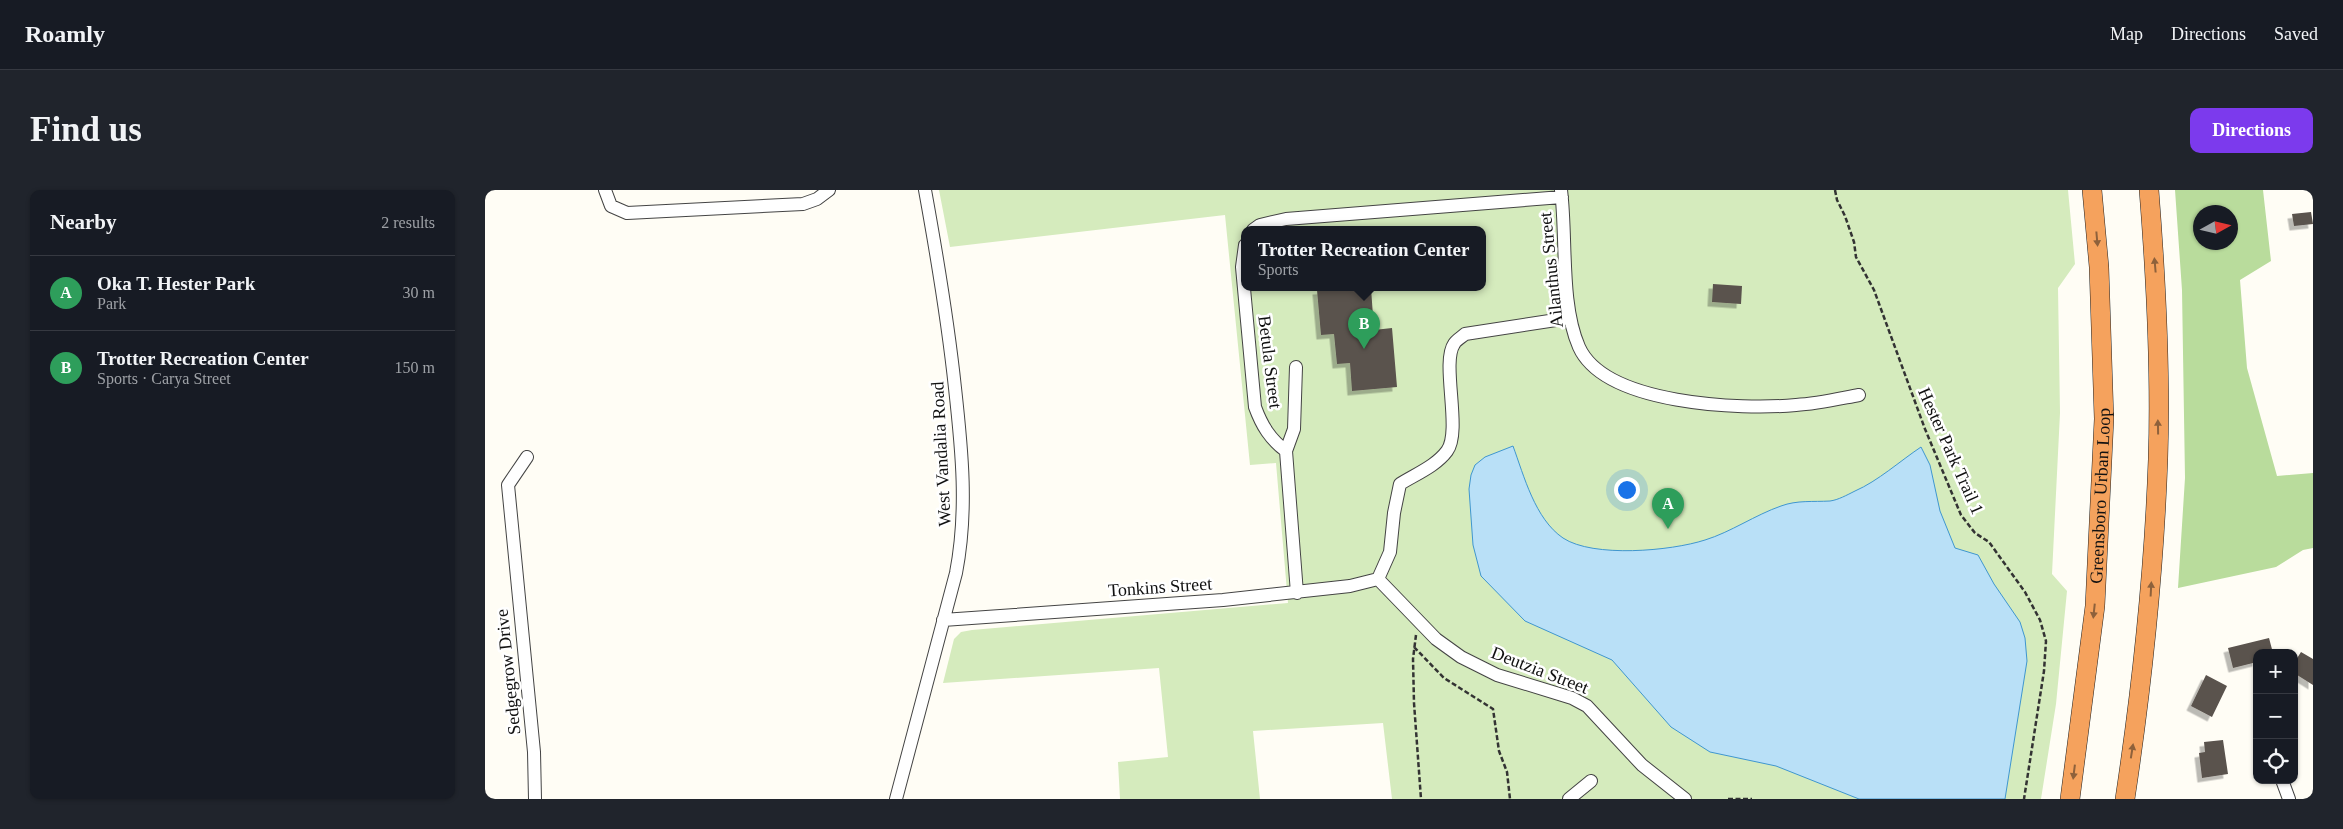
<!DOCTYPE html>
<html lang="en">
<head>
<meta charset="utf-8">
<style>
	body { margin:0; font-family:"Times New Roman",serif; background:#20242c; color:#f1f3f6 }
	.controls { position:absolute; right:15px; bottom:15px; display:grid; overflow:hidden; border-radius:10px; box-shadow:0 1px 4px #0004 }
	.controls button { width:45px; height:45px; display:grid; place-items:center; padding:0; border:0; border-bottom:1px solid #363941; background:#171b24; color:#f1f3f6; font:25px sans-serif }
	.compass { position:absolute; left:1708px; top:15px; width:45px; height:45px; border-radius:50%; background:#171b24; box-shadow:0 1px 4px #0004; rotate:82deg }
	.you { position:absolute; left:1141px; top:299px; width:18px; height:18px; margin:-12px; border:4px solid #fff; border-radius:50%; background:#1a73e8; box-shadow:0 0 0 8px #1a73e833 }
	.badge { display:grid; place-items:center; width:32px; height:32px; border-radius:50%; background:#7c3aed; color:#fff; font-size:16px; font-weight:700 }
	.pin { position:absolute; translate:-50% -41px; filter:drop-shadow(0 1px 2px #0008) }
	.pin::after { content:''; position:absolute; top:26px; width:18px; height:15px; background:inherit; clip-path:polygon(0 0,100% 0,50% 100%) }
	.popup { position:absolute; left:756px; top:36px; width:245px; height:65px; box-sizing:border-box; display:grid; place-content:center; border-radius:10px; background:#171b24; filter:drop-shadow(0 1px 4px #0005); font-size:16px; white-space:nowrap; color:#9ea1a6 }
	.popup b { font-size:19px; color:#f1f3f6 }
	.popup::after { content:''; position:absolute; left:50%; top:100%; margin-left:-10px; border:10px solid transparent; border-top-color:#171b24 }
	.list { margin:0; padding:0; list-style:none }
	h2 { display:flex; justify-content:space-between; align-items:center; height:65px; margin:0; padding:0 20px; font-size:21px }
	h2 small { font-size:16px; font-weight:400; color:#9ea1a6 }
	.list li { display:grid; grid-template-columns:32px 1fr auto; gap:15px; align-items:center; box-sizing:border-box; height:75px; padding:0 20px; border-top:1px solid #363941 }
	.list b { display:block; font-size:19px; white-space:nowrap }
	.list p { margin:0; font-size:16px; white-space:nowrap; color:#9ea1a6 }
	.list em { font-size:16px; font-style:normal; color:#9ea1a6 }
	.icon { flex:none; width:28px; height:28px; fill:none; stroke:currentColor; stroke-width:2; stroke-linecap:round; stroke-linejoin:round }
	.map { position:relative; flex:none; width:1828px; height:609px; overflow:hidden; border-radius:10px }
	header { display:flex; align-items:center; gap:30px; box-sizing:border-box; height:70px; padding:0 25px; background:#171b24; border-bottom:1px solid #363941 }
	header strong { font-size:24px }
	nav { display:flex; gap:28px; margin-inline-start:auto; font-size:18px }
	.intro { display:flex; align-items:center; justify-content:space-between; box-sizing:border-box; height:120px; padding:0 30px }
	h1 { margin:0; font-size:35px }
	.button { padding:12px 22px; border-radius:10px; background:#7c3aed; color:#fff; font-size:18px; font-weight:700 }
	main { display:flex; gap:30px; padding:0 30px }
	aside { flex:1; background:#171b24; border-radius:10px; box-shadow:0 1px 4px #0004 }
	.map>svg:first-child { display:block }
	.green { fill:#d5ebbd; fill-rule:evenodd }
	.forest { fill:#b9dc9c; fill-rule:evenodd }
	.water { fill:#b9e0f7; stroke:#3f96cf }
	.building { fill:#5a524d; filter:url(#shadow) }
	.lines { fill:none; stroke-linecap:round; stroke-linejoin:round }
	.minor-casing { stroke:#444; stroke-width:14 }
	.highway-casing { stroke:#222; stroke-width:20 }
	.path { stroke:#333; stroke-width:2.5; stroke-dasharray:5 2.5; stroke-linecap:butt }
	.minor { stroke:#fff; stroke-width:12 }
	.highway { stroke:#f5a25d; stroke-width:19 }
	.oneway { fill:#8e613b }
	.labels { text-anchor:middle; stroke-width:5; stroke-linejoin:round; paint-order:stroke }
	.street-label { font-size:18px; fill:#111; stroke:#fff }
</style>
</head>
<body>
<header>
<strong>Roamly</strong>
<nav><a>Map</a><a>Directions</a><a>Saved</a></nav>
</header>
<div class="intro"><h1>Find us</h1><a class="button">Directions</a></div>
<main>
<aside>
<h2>Nearby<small>2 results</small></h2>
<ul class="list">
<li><span class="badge" style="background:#2e9e5b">A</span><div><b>Oka T. Hester Park</b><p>Park</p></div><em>30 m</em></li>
<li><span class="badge" style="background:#2e9e5b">B</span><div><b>Trotter Recreation Center</b><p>Sports · Carya Street</p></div><em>150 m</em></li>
</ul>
</aside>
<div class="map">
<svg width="1828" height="609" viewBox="0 0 1828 609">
	<defs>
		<filter id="shadow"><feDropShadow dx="-4.5" dy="4.5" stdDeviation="0" flood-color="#0004"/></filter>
	</defs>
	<rect width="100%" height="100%" fill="#fffdf5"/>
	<path class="green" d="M454,0H1583L1590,74L1573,98L1575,223L1567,384L1582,401L1571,514L1556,609H907L898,533L768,541L775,609H635L633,572L683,567L674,478L458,493L469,449L476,442L487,440L803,413L791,273L765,275L740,25L465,57ZM760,40H998V98H760Z"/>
	<path class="forest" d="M1690,0H1778L1786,71L1755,90L1762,178L1792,286L1828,283V358L1818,360L1791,377L1693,398L1700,288L1697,100ZM1716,22H1746V52H1716Z"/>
	<path class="water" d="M1028,256C1039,286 1050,329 1078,348C1108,368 1186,361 1220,350C1246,342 1270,325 1296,316C1312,310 1328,312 1345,311C1353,310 1362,305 1370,301C1393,291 1415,271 1436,257L1445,275L1455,321L1470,358L1493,365L1509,394L1535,432L1540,448L1542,471L1520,609H1374L1291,576L1225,562L1186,537L1127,470L1040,431L996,386L988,355L984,299L986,285L990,275L1000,267Z"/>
	<path class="building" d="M1826,22L1828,34L1809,36L1807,24Z
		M1228,94L1257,96L1256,114L1227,112Z
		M854,98H886L889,140L907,138L912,197L867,201L865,173L852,174L849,144L836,145L832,100Z
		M1784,448L1788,463H1772V472L1748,478L1743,458Z
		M1816,462L1828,469V495L1809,483V473Z
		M1721,485L1742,496L1727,527L1706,516Z
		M1738,550L1743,584L1717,588L1714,563L1720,562L1719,552Z"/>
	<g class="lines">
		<defs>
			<path id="minor" d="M120,0L126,16L142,23L318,14L332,9L344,0
				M1076,0C1082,48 1075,114 1094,157C1120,215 1256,220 1311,215C1332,214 1353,209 1374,205
				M768,40L775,35L801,29L1077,7
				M760,55L757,77L770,217C777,236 785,249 801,261L812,403
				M801,261L809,239L811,177
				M42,267L23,295L49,562L50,609
				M893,389L951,449L976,467L1012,485L1087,508L1102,516L1157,575L1200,609
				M893,389L905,362L909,323L915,294C931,284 951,276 962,261C977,241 956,173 969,154C971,150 977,147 980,144L1084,128
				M458,430L738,410L865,396L893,389
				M1797,590L1804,609
				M411,609L471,383C483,321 477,261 470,198C463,132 452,66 440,0
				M1084,609L1106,591"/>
			<g id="highway">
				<path id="s1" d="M1585,609L1610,416L1619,229L1614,77L1607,0"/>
				<path d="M1640,609C1657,496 1669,383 1673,269C1676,180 1671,89 1664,0"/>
			</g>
		</defs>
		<use href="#minor" class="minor-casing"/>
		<use href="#highway" class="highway-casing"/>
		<path class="path" d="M1350,0L1352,10L1360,26L1369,52L1371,67L1389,100L1440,239L1476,325L1490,343L1504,352L1540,402L1555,430L1561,451L1559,481L1539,609
			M931,445L928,469L929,513L936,609
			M929,457L959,488L1008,519L1014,561L1022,582L1025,609
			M1243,609H1267"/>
		<use href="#minor" class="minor"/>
		<use href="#highway" class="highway"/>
	</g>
	<defs><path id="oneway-solid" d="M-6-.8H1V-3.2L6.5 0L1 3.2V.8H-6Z" transform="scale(1.25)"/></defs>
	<g class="oneway">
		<use href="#oneway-solid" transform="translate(1612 49) rotate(85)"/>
		<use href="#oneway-solid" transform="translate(1670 75) rotate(-95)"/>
		<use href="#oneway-solid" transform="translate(1673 237) rotate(-91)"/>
		<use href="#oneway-solid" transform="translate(1666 399) rotate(-87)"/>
		<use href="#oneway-solid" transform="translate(1609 421) rotate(96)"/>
		<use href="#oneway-solid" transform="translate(1647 561) rotate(-81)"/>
		<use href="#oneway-solid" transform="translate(1589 582) rotate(97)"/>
	</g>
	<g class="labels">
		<g class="street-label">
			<text transform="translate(1066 80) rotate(-96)" y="6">Ailanthus Street</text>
			<text transform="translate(785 172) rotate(83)" y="6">Betula Street</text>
			<text transform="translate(1466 261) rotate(66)" y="6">Hester Park Trail 1</text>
			<text transform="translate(456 264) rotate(-93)" y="6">West Vandalia Road</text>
			<text dy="6" stroke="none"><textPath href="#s1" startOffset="305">Greensboro Urban Loop</textPath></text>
			<text transform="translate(675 397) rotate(-4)" y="6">Tonkins Street</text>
			<text transform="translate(1055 480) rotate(21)" y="6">Deutzia Street</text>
			<text transform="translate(23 482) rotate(-96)" y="6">Sedgegrow Drive</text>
		</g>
	</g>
</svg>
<div class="controls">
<button>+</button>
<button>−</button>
<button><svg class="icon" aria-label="locate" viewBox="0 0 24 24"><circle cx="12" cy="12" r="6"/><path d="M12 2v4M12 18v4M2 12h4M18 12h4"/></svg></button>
</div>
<svg class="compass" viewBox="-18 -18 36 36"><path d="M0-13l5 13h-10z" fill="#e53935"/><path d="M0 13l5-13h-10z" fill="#9ea1a6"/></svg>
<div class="you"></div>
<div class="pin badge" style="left:1183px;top:339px;background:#2e9e5b">A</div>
<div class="pin badge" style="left:879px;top:159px;background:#2e9e5b">B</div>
<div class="popup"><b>Trotter Recreation Center</b>Sports</div>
</div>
</main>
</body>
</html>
